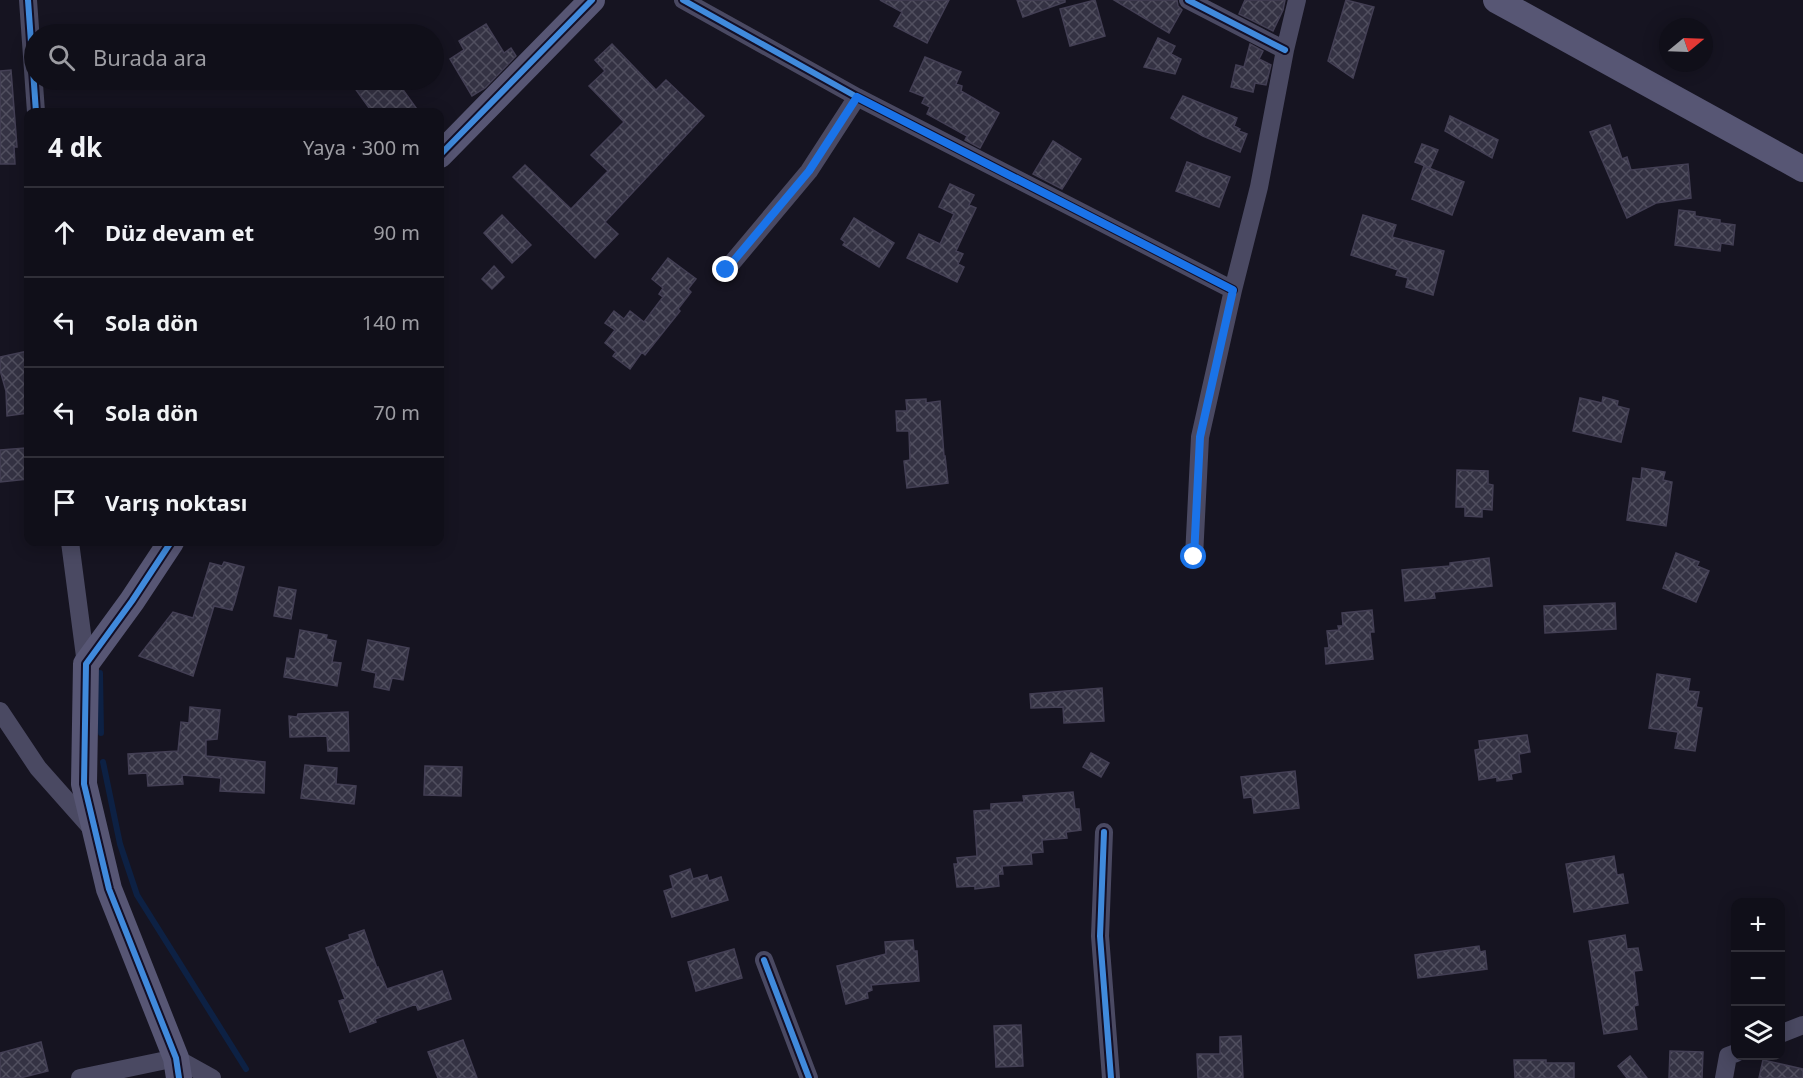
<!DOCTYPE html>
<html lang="tr">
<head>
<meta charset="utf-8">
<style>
	body { margin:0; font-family:"Noto Sans",sans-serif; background:#191822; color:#f1f3f6 }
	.controls { position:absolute; right:18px; bottom:18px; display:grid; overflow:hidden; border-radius:12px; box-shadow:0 3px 15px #0003 }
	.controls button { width:54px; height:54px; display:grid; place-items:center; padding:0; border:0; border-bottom:2px solid #302f38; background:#100f19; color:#f1f3f6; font:30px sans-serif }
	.compass { position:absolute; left:1659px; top:18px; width:54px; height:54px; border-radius:50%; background:#100f19; box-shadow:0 3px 15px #0003; rotate:71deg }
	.stop { position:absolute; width:18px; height:18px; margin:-14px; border:4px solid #1a73e8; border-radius:50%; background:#fff }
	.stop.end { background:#1a73e8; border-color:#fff; box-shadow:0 2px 6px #0008 }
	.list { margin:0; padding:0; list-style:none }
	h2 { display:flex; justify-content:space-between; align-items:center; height:78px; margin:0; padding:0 24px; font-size:26px }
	h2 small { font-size:20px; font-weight:400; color:#9c9ca2 }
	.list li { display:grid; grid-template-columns:39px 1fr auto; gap:18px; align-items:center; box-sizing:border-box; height:90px; padding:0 24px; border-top:2px solid #302f38 }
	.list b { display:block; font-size:22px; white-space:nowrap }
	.list em { font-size:20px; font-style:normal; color:#9c9ca2 }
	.icon { flex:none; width:33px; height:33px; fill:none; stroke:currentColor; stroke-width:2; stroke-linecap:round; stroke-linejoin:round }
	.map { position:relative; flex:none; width:1803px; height:1078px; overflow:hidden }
	.search { position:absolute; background:#100f19; box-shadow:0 3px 15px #0003; left:24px; top:24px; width:420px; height:66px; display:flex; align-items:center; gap:15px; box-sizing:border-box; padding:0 21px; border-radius:33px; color:#9c9ca2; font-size:22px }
	.panel { position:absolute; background:#100f19; box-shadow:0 3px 15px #0003; left:24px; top:108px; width:420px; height:438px; border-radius:12px }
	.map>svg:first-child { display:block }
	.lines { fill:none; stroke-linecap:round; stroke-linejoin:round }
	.stream { stroke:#0d2144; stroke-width:6 }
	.building { fill:url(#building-cross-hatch); stroke:#433f54; stroke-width:1.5 }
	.street { stroke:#4a4962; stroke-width:18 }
	.secondary { stroke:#575674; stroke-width:26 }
	.cycleway-casing { stroke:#130f26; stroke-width:10 }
	.cycleway { stroke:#408adc; stroke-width:6 }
	.route { stroke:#1a73e8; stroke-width:8 }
</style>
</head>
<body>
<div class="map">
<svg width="1803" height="1078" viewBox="0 0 1803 1078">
	<defs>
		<pattern id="building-cross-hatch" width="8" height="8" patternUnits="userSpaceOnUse" patternTransform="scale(1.5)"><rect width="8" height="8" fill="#343243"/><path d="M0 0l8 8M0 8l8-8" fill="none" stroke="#514f5f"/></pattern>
	</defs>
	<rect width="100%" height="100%" fill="#161421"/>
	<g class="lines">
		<path class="stream" d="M100,673L101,733
			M103,762L120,844L137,895L246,1069"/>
	</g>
	<path class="building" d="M880,0H949L927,43L894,26L902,12Z
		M1017,0H1065V2L1023,17Z
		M1095,0L1105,36L1070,46L1060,9Z
		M1114,0H1177L1178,6L1182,10L1169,33Z
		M1245,0H1285L1283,10L1273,31L1239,14Z
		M1346,0L1374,7L1353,78L1328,61Z
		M486,24L504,53L511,48L516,56L485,88L472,96L450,59L464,50L459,41Z
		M1158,38L1175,46L1171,54L1181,59L1175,74L1144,67Z
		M612,44L656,90L666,80L704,116L605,222L618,234L595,258L513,177L525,165L571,209L608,171L591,155L624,122L589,86L605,71L595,60Z
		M1250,44L1263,51L1259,59L1271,65L1266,85L1255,83L1253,92L1231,87L1236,65L1244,67Z
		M925,57L961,72L956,84L962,86L961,91L999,113L980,148L965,140L967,136L927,114L930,107L922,103L925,97L910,91Z
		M11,70L17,147H14L15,164H0V71Z
		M349,80H396L419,112H372Z
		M1183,96L1237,118L1234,126L1240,129L1239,131L1247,134L1240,152L1203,136L1171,118Z
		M1450,116L1498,140L1492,158L1445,131Z
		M1610,125L1622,159L1627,157L1631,170L1688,164L1691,198L1656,203L1627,218L1590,132Z
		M1053,141L1081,159L1062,189L1033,174Z
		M1422,144L1438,150L1430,168L1415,162Z
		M1187,162L1230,177L1219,207L1176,191Z
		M1424,166L1464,182L1452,215L1412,199Z
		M950,184L974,195L969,205L976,208L956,251L963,254L958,264L964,267L957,282L907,258L919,234L940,244L954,214L939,207Z
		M1679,210L1695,212V216L1720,220V223L1735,225L1733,245L1721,243L1720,251L1675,245Z
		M502,215L531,245L512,263L484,233Z
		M1363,215L1396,225L1392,237L1444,251L1433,295L1406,287L1408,278L1396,275L1398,270L1351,255Z
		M854,218L894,243L879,267L843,245L845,242L841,239Z
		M668,258L696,279L688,289L691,292L678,309L680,311L645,355L642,352L630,369L613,356L616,352L605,343L615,330L605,323L614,311L624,319L630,311L644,322L663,297L659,294L663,288L652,279Z
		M494,266L504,277L492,289L482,279Z
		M28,351V413L7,416L6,391L0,370V357Z
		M1603,397L1618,401L1617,406L1629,409L1621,442L1573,431L1580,398L1602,403Z
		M926,399V403L940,401L944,456H945L948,483L907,488L904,461L910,460L909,431H897L896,411H907L906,400Z
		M25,448L26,463H28V479L0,482V450Z
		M1642,468L1665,472L1663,480L1672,482L1666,526L1627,520L1633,478L1641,479Z
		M1457,470L1488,471V484L1493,485L1492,510L1482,509V517L1465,516V507H1456Z
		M1676,553L1699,562L1697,566L1709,571L1696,602L1663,588Z
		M1489,558L1492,586L1434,592L1435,598L1405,601L1402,570L1450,566V563Z
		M224,562L244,567L235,601L232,610L214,606L193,676L139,656L173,612L193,618L210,563L222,566Z
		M279,587L296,590L291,619L274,616Z
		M1615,603L1616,629L1545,633L1544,606Z
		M1372,610L1374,632H1370L1373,659L1326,664L1325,648H1329L1327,631L1339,630L1338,626H1343L1342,613Z
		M300,630L327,635L326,639L336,641L332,662L341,663L337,686L284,677L287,658L295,659Z
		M368,640L409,648L403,680L392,678L389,690L374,687L376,673L362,670Z
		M1657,674L1690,679L1688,691L1699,692L1696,707L1702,708L1695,751L1675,748L1678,732L1649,728Z
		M1102,688L1104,721L1064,723L1063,707L1031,708L1030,694Z
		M190,707L220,710L217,739L206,740V756L265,762L264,793L220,791L221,778L182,775L183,784L148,786L147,773L129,774L128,754L178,751L181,722L189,723Z
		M348,712L349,751H328L327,736L290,737L289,716L297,717L298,714Z
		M1527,735L1530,752L1519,754L1521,772L1511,774L1512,779L1497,781V777L1479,780L1475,750L1480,749L1479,741Z
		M1091,753L1109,763L1101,777L1083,767Z
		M305,765L337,768L336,784L356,786L354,804L301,798Z
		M425,766L462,767L461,796L424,795Z
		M1295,771L1299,808L1254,813L1252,797L1244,798L1241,777Z
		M1073,792L1075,809H1079L1081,830L1066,832L1067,838L1042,840L1043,852L1031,853L1032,864L1002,866L1003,874H998L999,886L975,889V886L957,887L954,864H958L957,858L977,856L974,811L991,810V804L1024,802L1023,796Z
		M1614,856L1617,875L1623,874L1628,903L1574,912L1566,864Z
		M690,869L693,879L707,875L709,881L721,877L728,900L672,917L664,891L673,888L670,876Z
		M364,930L377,968L378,967L387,989L442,971L451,999L418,1010L416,1004L375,1019L376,1022L350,1032L339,1001L345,999L326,948L350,939L349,935Z
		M1625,935L1627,949L1638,948L1642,970L1634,971L1638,1005L1634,1006L1637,1029L1604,1034L1589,941Z
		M913,940L914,951H917L919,981L871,985L872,990L867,992L868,998L846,1004L837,966L886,954L885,942Z
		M1479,946L1480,952L1485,951L1487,969L1418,978L1415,955Z
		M734,949L742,978L696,991L688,962Z
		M1021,1025L1023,1066L996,1067L994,1026Z
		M1241,1036L1243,1078H1198L1197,1054H1220V1037Z
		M463,1040L477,1078H438L428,1052Z
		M41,1042L48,1071L20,1078H0V1053Z
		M1670,1051L1703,1052L1702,1078H1669Z
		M1630,1056L1647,1078H1627L1618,1066Z
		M1514,1060H1546V1063H1574V1078H1515Z
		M1763,1060L1803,1069V1078H1759Z"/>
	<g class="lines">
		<path class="street" d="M28,0L36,112
			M683,0L857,97L1233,290
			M1188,0L1285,50
			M726,270L809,171L857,97
			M70,542L86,664
			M1194,557L1200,437L1233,290L1259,187L1285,50L1297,0
			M0,711L38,768L93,830
			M1104,832L1100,936L1111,1078
			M764,960L809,1078
			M1780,1034L1803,1025
			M80,1078L176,1058L212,1078
			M1724,1078L1728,1056L1736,1053"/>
		<path class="secondary" d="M1496,0L1803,169
			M440,155L592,0
			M171,542L132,601L86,664L84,784L109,889L176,1058L179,1078"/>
		<defs>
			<path id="cycleway" d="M28,0L36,112
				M683,0L857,97L1233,290
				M1188,0L1285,50
				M440,155L592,0
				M171,542L132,601L86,664L84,784L109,889L176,1058L179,1078
				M1104,832L1100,936L1111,1078
				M764,960L809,1078"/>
		</defs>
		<use href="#cycleway" class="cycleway-casing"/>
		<use href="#cycleway" class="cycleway"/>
	</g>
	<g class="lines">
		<path class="route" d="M726,270L809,171L857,97L1233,290L1200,437L1194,557"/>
	</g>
</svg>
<div class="controls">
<button>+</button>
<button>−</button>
<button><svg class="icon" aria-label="layers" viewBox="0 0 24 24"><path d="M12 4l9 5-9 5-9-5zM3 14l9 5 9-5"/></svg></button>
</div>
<svg class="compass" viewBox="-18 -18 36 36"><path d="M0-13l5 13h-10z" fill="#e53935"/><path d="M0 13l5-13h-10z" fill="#9c9ca2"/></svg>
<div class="stop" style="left:1194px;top:557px"></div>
<div class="stop end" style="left:726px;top:270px"></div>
<div class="search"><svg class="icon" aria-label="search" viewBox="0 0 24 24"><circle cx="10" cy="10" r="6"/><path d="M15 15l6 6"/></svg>Burada ara</div>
<section class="panel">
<h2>4 dk<small>Yaya · 300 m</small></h2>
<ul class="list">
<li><svg class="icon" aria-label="ahead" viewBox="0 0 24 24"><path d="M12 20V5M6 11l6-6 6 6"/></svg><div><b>Düz devam et</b></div><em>90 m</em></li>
<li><svg class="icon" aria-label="left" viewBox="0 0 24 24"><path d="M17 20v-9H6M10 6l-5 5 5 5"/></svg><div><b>Sola dön</b></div><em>140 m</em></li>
<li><svg class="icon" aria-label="left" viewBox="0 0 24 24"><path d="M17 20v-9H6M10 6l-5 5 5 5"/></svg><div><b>Sola dön</b></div><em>70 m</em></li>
<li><svg class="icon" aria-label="arrive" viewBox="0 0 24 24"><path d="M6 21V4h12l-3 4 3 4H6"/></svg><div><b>Varış noktası</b></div></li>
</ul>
</section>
</div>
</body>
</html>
